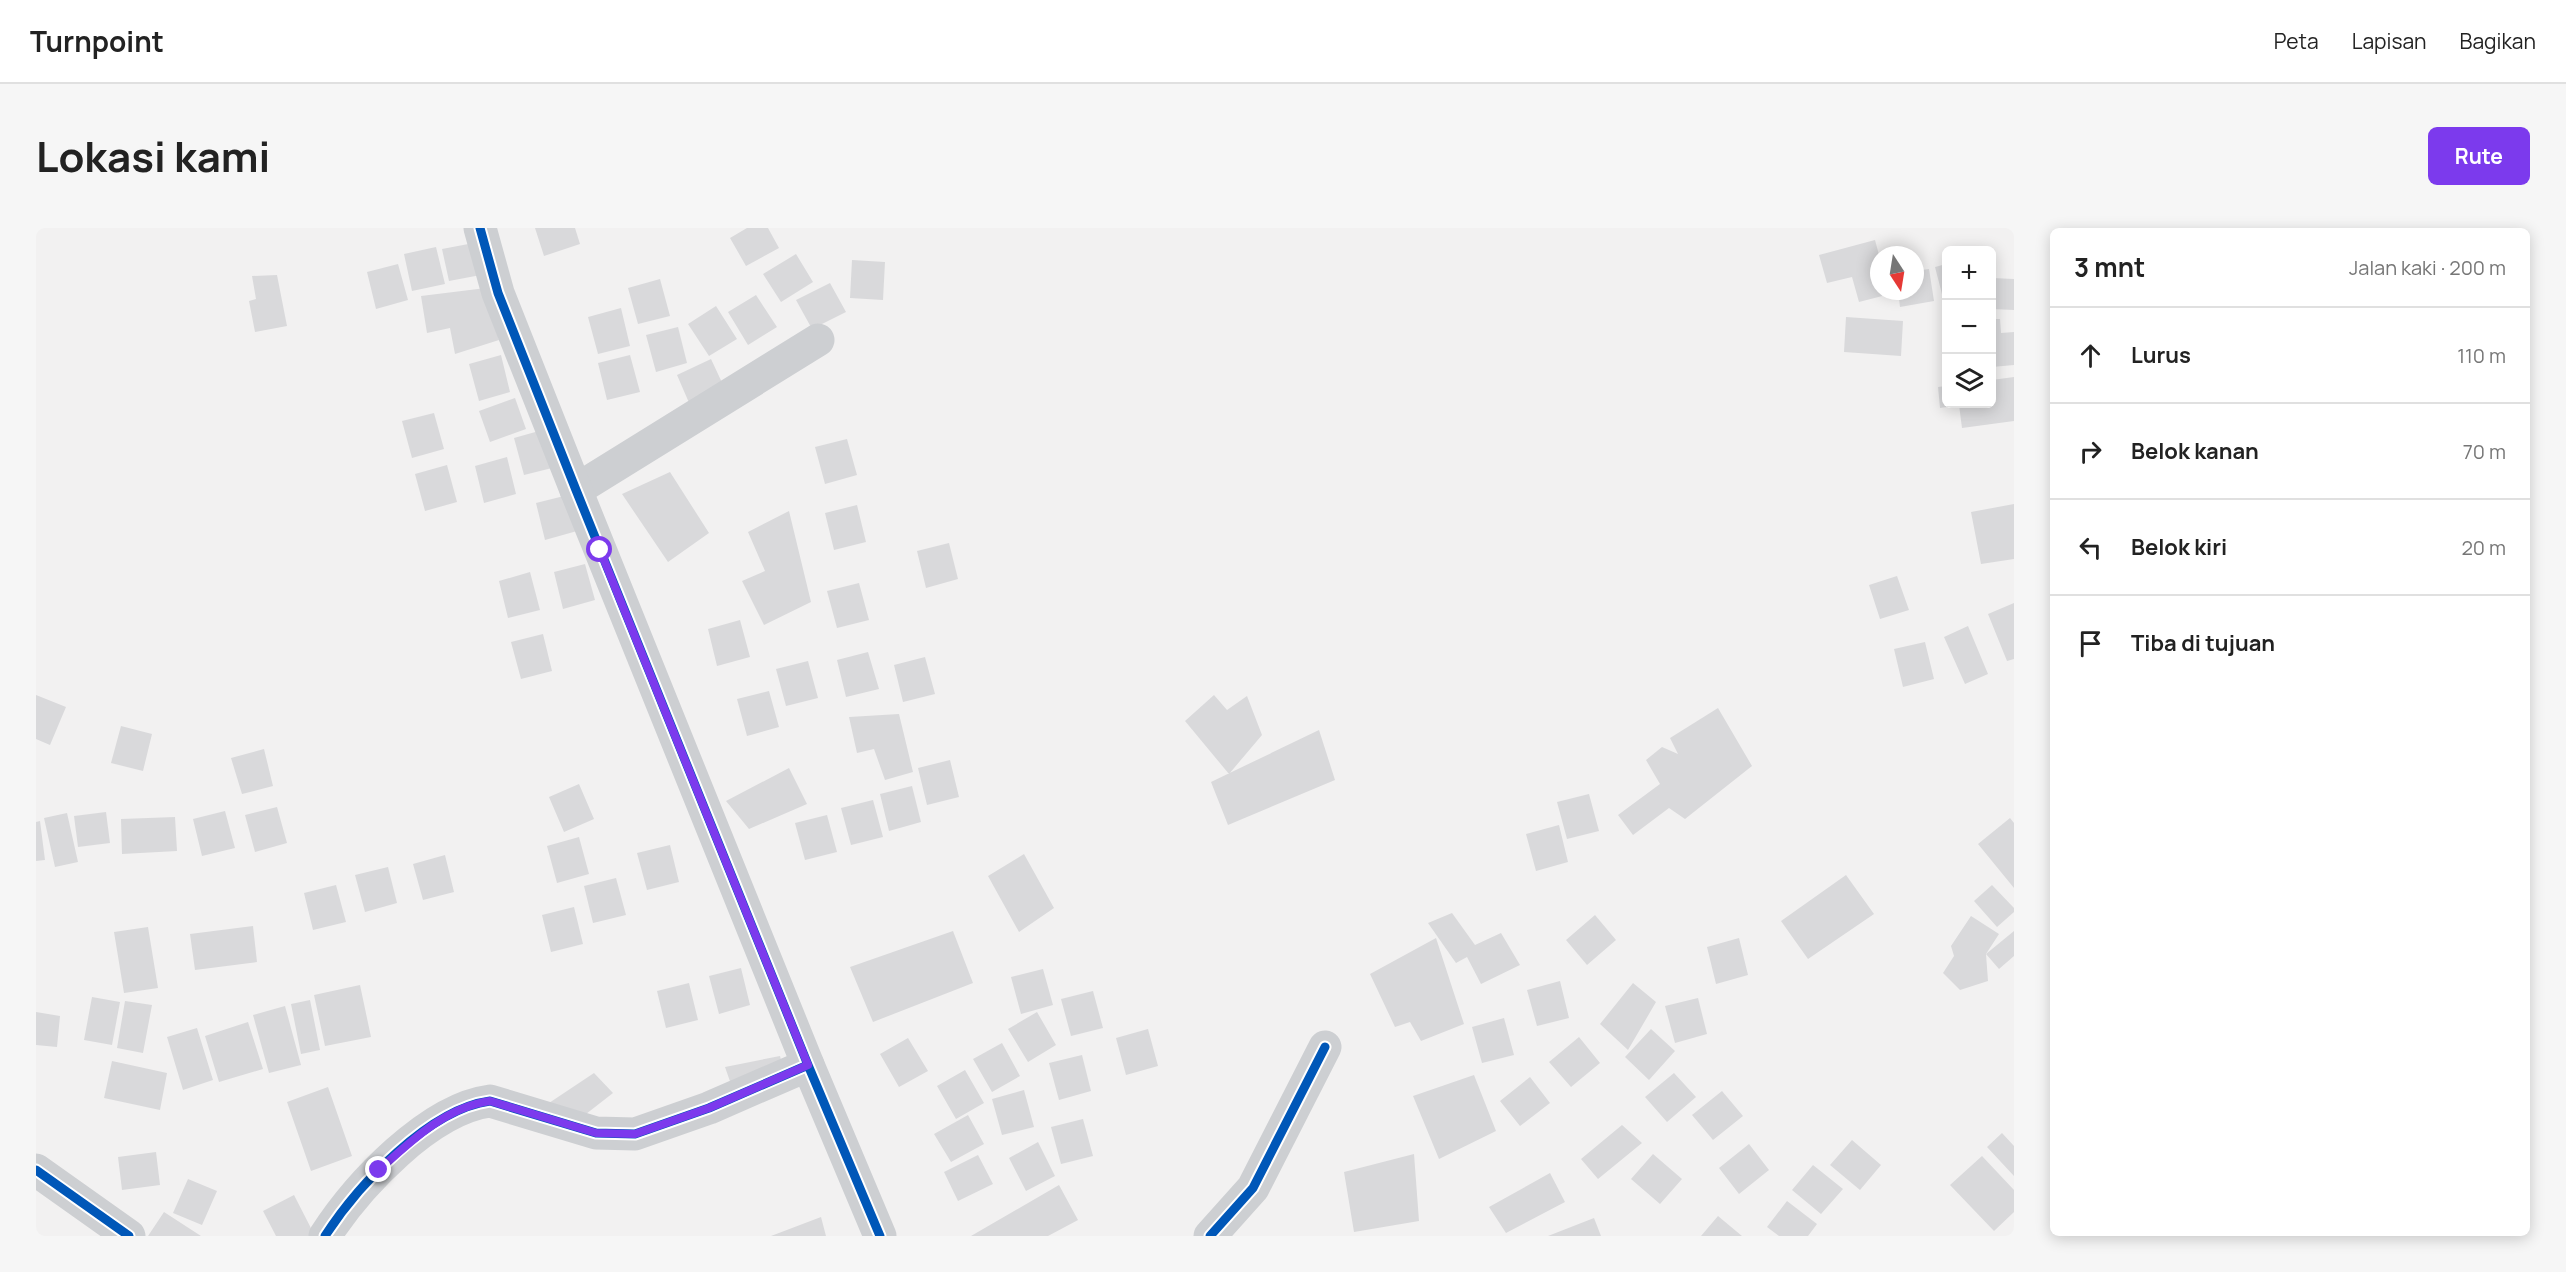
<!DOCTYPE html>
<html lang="id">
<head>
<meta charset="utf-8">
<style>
	body { margin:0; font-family:Manrope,sans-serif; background:#f6f6f6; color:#222 }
	.controls { position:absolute; right:18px; top:18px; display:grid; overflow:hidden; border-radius:9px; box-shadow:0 3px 15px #0003 }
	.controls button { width:54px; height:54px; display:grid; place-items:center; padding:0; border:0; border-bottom:2px solid #e0e0e0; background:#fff; color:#222; font:30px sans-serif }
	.compass { position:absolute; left:1834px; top:18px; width:54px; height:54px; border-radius:50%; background:#fff; box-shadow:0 3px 15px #0003; rotate:168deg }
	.stop { position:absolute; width:18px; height:18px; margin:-14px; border:4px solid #7c3aed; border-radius:50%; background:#fff }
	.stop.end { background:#7c3aed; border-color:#fff; box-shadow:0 2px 6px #0008 }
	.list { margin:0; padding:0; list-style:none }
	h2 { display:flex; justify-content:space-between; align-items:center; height:78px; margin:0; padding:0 24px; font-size:26px }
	h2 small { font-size:20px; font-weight:400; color:#767676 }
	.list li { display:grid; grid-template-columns:39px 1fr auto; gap:18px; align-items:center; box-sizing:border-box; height:96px; padding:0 24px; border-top:2px solid #e0e0e0 }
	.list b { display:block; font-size:22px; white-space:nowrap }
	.list em { font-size:20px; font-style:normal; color:#767676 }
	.icon { flex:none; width:33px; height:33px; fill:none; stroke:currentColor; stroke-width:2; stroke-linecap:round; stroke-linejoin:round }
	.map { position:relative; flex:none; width:1978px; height:1008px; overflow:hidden; border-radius:9px }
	header { display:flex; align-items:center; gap:36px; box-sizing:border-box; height:84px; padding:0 30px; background:#fff; border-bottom:2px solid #e0e0e0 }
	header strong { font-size:28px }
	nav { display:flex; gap:33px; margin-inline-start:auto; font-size:21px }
	.intro { display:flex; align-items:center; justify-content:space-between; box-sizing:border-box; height:144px; padding:0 36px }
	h1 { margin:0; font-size:42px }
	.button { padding:15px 27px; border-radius:9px; background:#7c3aed; color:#fff; font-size:21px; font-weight:700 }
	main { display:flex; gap:36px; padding:0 36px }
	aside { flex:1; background:#fff; border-radius:9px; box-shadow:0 3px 15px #0003 }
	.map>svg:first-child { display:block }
	.building { fill:#d9d9db }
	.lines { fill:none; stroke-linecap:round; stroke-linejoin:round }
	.minor { stroke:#cdcfd2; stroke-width:33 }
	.tertiary { stroke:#cdcfd2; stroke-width:33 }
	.cycleway-casing { stroke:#fff; stroke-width:13 }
	.cycleway { stroke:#0057b8; stroke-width:9 }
	.route { stroke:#7c3aed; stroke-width:8 }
</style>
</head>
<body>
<header>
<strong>Turnpoint</strong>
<nav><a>Peta</a><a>Lapisan</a><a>Bagikan</a></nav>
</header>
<div class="intro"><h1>Lokasi kami</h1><a class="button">Rute</a></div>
<main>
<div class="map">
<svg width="1978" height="1008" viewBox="0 0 1978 1008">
	<rect width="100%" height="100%" fill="#f2f1f1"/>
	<path class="building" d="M499,0H539L544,16L508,28Z
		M711,0H732L743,20L710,38L694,10Z
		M1839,12L1843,27V63H1853L1854,66L1823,74L1816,49L1791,55L1783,27Z
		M443,14L450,46L413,53L406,21Z
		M400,19L409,56L376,63L368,26Z
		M760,26L777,54L745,74L727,46Z
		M816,32L849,34L847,72L814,70Z
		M362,36L372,72L340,81L331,44Z
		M1910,36V73L1908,74L1899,39Z
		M1893,41L1898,73L1864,79L1862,63H1879V43Z
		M241,47L251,98L219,104L213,73L220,71L216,48Z
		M1956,50L1978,51V82L1956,81Z
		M624,51L634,88L602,96L592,60Z
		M794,55L810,84L776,101L760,72Z
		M450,60L463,112L419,126L414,100L391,105L385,68Z
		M720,67L741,99L712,117L692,84Z
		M680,78L701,111L673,128L652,96Z
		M585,80L594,118L562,126L552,89Z
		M1810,89L1867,93L1865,128L1808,124Z
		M1956,91H1964L1965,105L1978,104V137L1956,139Z
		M642,99L651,135L620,144L610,107Z
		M465,127L474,164L443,173L433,136Z
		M594,127L604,164L571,172L562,135Z
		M675,131L689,161L654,177L641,147Z
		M1978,149V193L1926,200L1923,177L1904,180L1902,159L1910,158V176H1956V152Z
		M479,170L490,201L454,214L443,183Z
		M398,185L408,221L376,230L366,193Z
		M510,201L520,239L488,247L478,210Z
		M811,211L821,247L789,256L779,219Z
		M471,229L480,266L448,275L439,238Z
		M411,237L421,274L389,283L379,246Z
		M634,244L673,305L632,334L586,266Z
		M532,267L541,303L509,312L500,275Z
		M1978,276V331L1945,336L1935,284Z
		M821,277L830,314L798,322L789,285Z
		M753,283L775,374L728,397L706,353L729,343L712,304Z
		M913,315L922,351L890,360L881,323Z
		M549,336L559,372L527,381L518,344Z
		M494,344L504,382L472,390L463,353Z
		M1861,348L1873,382L1844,391L1833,357Z
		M823,355L833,392L801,400L791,363Z
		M1978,375V431L1971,433L1952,386Z
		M704,392L714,429L681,438L672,401Z
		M1932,398L1952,446L1929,456L1908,409Z
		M507,406L516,443L485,451L475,414Z
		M1889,414L1898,451L1867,459L1858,421Z
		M832,424L843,461L810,469L801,432Z
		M889,429L899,466L867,474L858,437Z
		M772,433L782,470L750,478L740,441Z
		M733,463L743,499L711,508L701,471Z
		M0,467L30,479L14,517L0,511Z
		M1178,467L1191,482L1211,468L1226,507L1193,546L1149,493Z
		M1682,480L1716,538L1649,591L1633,580L1597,607L1582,587L1624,556L1610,532L1626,519L1642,526L1634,510Z
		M863,486L877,544L849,552L838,521L821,525L813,489Z
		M85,498L116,506L107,543L75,535Z
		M1283,502L1299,552L1192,597L1175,554Z
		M228,521L237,558L206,566L195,530Z
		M914,532L923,569L891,577L882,540Z
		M753,540L771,576L713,601L690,573Z
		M543,556L558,591L528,604L513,569Z
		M876,558L885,594L853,603L844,566Z
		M1553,566L1563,603L1531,611L1521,574Z
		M837,572L847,609L815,617L805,580Z
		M241,579L251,615L219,624L209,587Z
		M189,583L199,620L166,628L157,591Z
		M70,584L74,615L42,619L38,588Z
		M31,585L42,634L19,639L8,590Z
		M791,587L801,624L769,632L759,595Z
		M139,589L141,623L86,626L85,591Z
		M1974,590L1978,595V660L1942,616Z
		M4,593L9,632L0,633V594Z
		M1523,597L1532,634L1500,643L1490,606Z
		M543,609L553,646L521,655L511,618Z
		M634,617L643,654L611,662L601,625Z
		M988,626L1018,680L983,704L952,648Z
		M409,627L418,664L387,672L377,636Z
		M352,639L361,675L329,684L319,647Z
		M1810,647L1838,686L1772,731L1745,693Z
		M580,650L590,687L557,695L548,658Z
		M300,657L310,694L277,702L268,665Z
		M1956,657L1978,680V684L1961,699L1938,673Z
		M538,679L547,716L515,724L506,687Z
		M1416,685L1439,717L1465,705L1484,737L1445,756L1431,729L1420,735L1392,695Z
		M1559,687L1580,712L1551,737L1530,712Z
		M1935,688L1963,706L1950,726L1978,703V728L1963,741L1950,726L1952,753L1924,762L1907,745L1918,728L1915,718Z
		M217,698L221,734L159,742L154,706Z
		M112,699L122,760L88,765L78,704Z
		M917,703L937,755L837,794L814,739Z
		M1400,710L1428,796L1385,813L1374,794L1359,799L1334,746Z
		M1703,710L1712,747L1680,756L1671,719Z
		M705,740L714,777L683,786L673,748Z
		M1007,741L1017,777L985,786L975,749Z
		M1524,753L1533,790L1501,798L1491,762Z
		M653,755L662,792L630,800L621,763Z
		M1597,755L1620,774L1592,822L1564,796Z
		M324,757L335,809L289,818L278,767Z
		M1057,763L1067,800L1035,808L1025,771Z
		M56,769L84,774L76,817L48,812Z
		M1662,770L1671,806L1639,815L1629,778Z
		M274,772L284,822L265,826L255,776Z
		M89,773L116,777L107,825L81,820Z
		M249,778L265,837L233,845L217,787Z
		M0,784L24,788L21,819L0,817Z
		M1001,784L1020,817L992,834L972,801Z
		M1468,790L1478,827L1446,835L1436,799Z
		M212,794L227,841L183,854L169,808Z
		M161,800L177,852L147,862L131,809Z
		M1112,801L1122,838L1090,847L1080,810Z
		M1615,801L1639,823L1613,852L1589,829Z
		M1543,809L1564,835L1535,859L1513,834Z
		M872,810L892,843L863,859L844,826Z
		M966,815L984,848L956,864L937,831Z
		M1046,827L1055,863L1023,872L1013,835Z
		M744,828L749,847L697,862L689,839Z
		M76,833L131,845L124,882L68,870Z
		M929,842L948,875L920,891L901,858Z
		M558,845L577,865L541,893L507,879Z
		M1638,845L1660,869L1631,894L1609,869Z
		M1438,847L1460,903L1403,931L1377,868Z
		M1494,849L1514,875L1484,898L1464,873Z
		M292,859L316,928L275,943L251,874Z
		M988,862L998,899L966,907L956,871Z
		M1686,863L1707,888L1677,912L1656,887Z
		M932,887L948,916L915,934L898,906Z
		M1047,891L1057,928L1025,936L1015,899Z
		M1586,897L1606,915L1562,951L1545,931Z
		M1966,905L1978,918V948L1951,919Z
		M1816,912L1845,937L1824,962L1794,937Z
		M1002,914L1019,948L990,963L973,930Z
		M1713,916L1733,942L1703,966L1683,940Z
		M120,924L124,957L86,962L82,929Z
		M1378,926L1383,993L1318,1004L1308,944Z
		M1617,926L1646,951L1624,976L1595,951Z
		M942,927L957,956L922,973L908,944Z
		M1946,928L1978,962V984L1958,1003L1914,957Z
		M1777,937L1807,961L1785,986L1756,962Z
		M1514,945L1529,974L1470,1005L1453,979Z
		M152,951L181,963L166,997L137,985Z
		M1023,957L1042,992L1012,1008H935Z
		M258,967L279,1008H240L227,983Z
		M1751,973L1781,996L1772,1008H1743L1731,999Z
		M128,984L165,1008H112Z
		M1682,988L1706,1008H1665Z
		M785,989L790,1008H735Z
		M1558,990L1565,1008H1512Z"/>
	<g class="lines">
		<path class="minor" d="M540,262L782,112
			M0,942L93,1008
			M289,1008C322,957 393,881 454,873L560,905L599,906L673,880L772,837
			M1174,1008L1217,960L1289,819"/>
		<path class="tertiary" d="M444,0L462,65L540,262L772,837L844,1008"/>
		<defs>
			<path id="cycleway" d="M444,0L462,65L540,262L772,837L844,1008
				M0,942L93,1008
				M289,1008C322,957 393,881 454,873L560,905L599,906L673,880L772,837
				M1174,1008L1217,960L1289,819"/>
		</defs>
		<use href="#cycleway" class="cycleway-casing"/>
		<use href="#cycleway" class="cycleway"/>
	</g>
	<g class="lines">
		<path class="route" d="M343,942C375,913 410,879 454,873L560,905L599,906L673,880L772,837L564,322"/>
	</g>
</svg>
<div class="controls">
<button>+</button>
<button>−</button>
<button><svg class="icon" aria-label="layers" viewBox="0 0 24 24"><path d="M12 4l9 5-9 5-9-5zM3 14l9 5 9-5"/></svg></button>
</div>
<svg class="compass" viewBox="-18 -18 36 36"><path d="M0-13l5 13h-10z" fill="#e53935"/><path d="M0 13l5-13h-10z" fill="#767676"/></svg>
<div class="stop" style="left:564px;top:322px"></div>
<div class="stop end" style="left:343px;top:942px"></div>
</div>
<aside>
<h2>3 mnt<small>Jalan kaki · 200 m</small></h2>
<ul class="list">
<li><svg class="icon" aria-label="ahead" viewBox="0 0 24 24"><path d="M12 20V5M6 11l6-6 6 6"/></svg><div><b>Lurus</b></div><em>110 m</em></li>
<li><svg class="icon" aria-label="right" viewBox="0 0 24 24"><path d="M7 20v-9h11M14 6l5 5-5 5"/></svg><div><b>Belok kanan</b></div><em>70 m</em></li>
<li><svg class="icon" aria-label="left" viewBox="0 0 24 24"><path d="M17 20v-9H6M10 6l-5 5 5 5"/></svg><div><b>Belok kiri</b></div><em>20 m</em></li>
<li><svg class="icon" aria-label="arrive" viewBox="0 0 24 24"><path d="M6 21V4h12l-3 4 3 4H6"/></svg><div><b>Tiba di tujuan</b></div></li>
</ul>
</aside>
</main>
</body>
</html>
